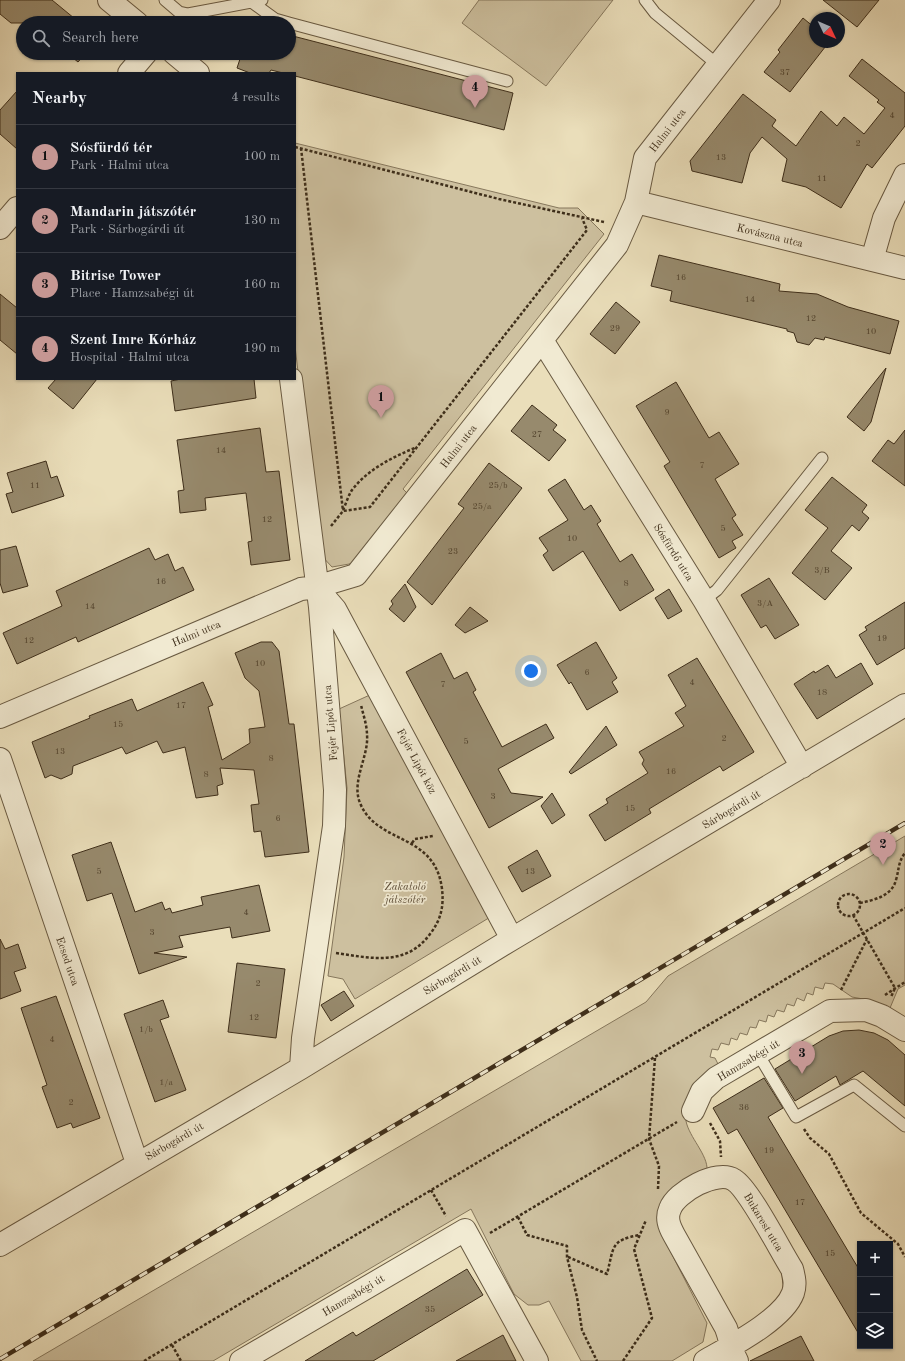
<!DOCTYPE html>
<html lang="en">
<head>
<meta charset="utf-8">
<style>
	body { margin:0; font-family:"Old Standard TT",serif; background:#242831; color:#f1f3f6 }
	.controls { position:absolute; right:12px; bottom:12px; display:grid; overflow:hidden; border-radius:0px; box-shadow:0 1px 3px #0004 }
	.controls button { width:36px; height:36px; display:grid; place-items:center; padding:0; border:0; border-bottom:1px solid #363941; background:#171b24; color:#f1f3f6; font:20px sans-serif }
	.compass { position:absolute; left:809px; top:12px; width:36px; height:36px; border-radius:50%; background:#171b24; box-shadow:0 1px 3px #0004; rotate:134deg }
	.you { position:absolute; left:531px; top:671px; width:14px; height:14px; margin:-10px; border:3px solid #fff; border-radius:50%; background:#1a73e8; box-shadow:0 0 0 6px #1a73e833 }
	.badge { display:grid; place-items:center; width:26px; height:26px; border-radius:50%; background:#c59692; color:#111; font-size:13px; font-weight:700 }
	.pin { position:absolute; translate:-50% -33px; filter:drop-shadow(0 1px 2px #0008) }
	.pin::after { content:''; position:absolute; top:21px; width:14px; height:12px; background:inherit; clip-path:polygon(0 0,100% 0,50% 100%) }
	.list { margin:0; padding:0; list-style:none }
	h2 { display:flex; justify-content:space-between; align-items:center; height:52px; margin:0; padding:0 16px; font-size:17px }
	h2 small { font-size:13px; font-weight:400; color:#9ea1a6 }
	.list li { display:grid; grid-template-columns:26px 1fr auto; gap:12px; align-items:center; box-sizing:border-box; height:64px; padding:0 16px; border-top:1px solid #363941 }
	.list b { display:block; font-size:15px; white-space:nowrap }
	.list p { margin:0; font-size:13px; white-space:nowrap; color:#9ea1a6 }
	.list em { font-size:13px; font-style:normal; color:#9ea1a6 }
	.icon { flex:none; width:22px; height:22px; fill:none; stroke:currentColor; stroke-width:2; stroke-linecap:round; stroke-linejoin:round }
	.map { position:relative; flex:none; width:905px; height:1361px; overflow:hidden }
	.search { position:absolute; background:#171b24; box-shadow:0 1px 3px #0004; left:16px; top:16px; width:280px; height:44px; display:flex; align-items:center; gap:10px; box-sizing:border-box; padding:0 14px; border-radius:22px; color:#9ea1a6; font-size:15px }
	.panel { position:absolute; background:#171b24; box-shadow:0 1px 3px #0004; left:16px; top:72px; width:280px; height:308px; border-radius:0px }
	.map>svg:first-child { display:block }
	.green { fill:#cdc09f; stroke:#86775c }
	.building { fill:#978a6d; stroke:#3e2e1a }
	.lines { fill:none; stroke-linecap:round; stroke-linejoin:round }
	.lane-casing { stroke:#695a42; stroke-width:13 }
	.street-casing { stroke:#695a42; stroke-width:24 }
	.path { stroke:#3e2e1a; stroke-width:2.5; stroke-dasharray:3 2; stroke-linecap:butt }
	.lane { stroke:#f1ead2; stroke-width:11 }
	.street { stroke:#f1ead2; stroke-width:22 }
	.rail-casing { stroke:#3e2e1a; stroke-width:4.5 }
	.rail { stroke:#f1ead2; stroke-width:3; stroke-dasharray:9; stroke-linecap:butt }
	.labels { text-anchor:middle; stroke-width:3.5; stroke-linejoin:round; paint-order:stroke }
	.number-label { font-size:9px; fill:#54452f }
	.street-label { font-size:11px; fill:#3e2e1a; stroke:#f1ead2 }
	.park-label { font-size:11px; font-style:italic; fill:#5b4b35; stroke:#f1ead2 }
</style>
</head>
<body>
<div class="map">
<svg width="905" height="1361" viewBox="0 0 905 1361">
	<rect width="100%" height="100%" fill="#eadeba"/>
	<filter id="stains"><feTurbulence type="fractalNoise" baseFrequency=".005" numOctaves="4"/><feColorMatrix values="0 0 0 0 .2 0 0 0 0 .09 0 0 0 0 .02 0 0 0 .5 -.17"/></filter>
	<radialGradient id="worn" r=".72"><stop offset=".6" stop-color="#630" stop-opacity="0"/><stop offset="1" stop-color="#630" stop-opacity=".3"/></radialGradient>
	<path class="green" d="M479,0H613L546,86L462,23Z
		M295,143L559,208H578L604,234L403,489L408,494L355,563L332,567L319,553L295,346Z
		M372,694L492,916L355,999L343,979L328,976L344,857L347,788L339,709Z
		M905,836V985L898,989L890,1008L863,999L852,997L833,984L825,983L823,989L815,987L813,995L807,993L804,1001L797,998L794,1006L787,1004L784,1012L777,1010L774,1017L768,1015L766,1022L759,1020L756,1028L750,1027L747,1035L740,1033L737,1040L731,1038L729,1045L721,1043L718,1050L712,1049L710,1057L715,1058L719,1066L685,1108C686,1112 685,1117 686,1121C689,1137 708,1155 707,1170L658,1216L660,1231L707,1323L703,1342L672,1361H581L549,1301L539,1305H528L514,1294L471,1209L213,1361H33L646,1002L668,976Z"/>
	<path class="building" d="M0,0H52L80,23H11L0,14Z
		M823,0H879L857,27Z
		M803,18L815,28V42H829L790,92L764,72L780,52L778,50Z
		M289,35L513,93L504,130L295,76V73H283L271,70L269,73H250L237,68L242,53H289Z
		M67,53H86L78,62Z
		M862,59L905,93V126L872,168L867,164L841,208L806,187L782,181L787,159L762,137L750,153L742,183L692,171L690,161L743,94L776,120L772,126L796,146L821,111L837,126L844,117L864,134L885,108L877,102L879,100L849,76Z
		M17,91V149L0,134V110Z
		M659,255L780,284L779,291L817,294L848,307L899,321L890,354L825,337L824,340L815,338L809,345L797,342L794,333L787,331V329L670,301L672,291L651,286Z
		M0,294L17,308V354L0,340Z
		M616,302L640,322L615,354L590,334Z
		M886,368L871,422L864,431L847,417Z
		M56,379H97L73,409L48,388Z
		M181,379H254L256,398L175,411L171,381Z
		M676,382L709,438L719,432L739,464L715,479L736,515L732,518L743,535L732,541L736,548L719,558L664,466L670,462L636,406Z
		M532,405L557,425L553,430L566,440L549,461L511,431Z
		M260,428L266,472L279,471L290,560L251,565L248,542L252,541L246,493L205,498L206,510L180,513L178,491L184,490L177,440Z
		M905,430V486L872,461L888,440L894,444Z
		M46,461L51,478L57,476L64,496L12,513L6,494L13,492L7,473Z
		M489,463L522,488L432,605L407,582L464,508L458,504Z
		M832,477L867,505L862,512L869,518L859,531L852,525L831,551L852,568L825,600L792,573L828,528L805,510Z
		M565,479L584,510L591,505L601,521L597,524L620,562L632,554L654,590L620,611L583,551L553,571L543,555L548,551L539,538L568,520L548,490Z
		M16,546L28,586L3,593L0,583V550Z
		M149,548L155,560L168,554L175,571L183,567L194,590L78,642L76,637L17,664L3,633L62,606L56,591Z
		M769,578L799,625L775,639L766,625L761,628L741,595Z
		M405,584L416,607L404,622L389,609L393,604L391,601Z
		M669,589L682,611L668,619L655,598Z
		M905,602V648L877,665L859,635L867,630L865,627Z
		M470,607L488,621L465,633L455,625Z
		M261,642H272L279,651L289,724H294L309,852L265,857L261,831L254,832L251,805L259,804L254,770L220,768L223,784L217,786L218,795L196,798L185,747L163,753L157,741L126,754L122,747L73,766L72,774L61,779L51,775L45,778L32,742L90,718L89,716L132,699L137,711L203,682L213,705L208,707L222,760L250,743L249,729L265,727L259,691L245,678L235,653Z
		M596,642L617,678L612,682L618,692L587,710L571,682L569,684L557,665Z
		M441,653L454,679L467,672L476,690L473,692L502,747L546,724L554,738L498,769L511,793L543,797L489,828L406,672Z
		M697,658L754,752L723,771L720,766L649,809L651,813L605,841L589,815L608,803L606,799L648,773L642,764L644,760L639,752L684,726L675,713L686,706L668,675Z
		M861,663L873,684L817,719L794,684L814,671L815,673L828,665L836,678Z
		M606,726L617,745L571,774L569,772Z
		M552,793L565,815L552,824L541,806Z
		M111,842L135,912L162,902L165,910L170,908L172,913L203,905L201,897L259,885L270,931L232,938L230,927L179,936L183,947L154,953L187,957L139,974L112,893L87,901L72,855Z
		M537,850L551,876L522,892L508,867Z
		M0,939L5,949L18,944L26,968L14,972L21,991L0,999Z
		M237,963L285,969L276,1038L228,1032Z
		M344,991L354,1006L331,1021L321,1005Z
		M56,996L100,1118L73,1128L71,1123L57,1128L42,1087L47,1085L21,1008Z
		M163,1000L169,1017L160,1020L186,1090L155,1102L124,1014Z
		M859,1030L874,1033L888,1040L905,1055V1106L863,1071L840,1085L836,1076L795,1101L775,1069L829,1036L843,1031Z
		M764,1078L783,1108L768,1117L860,1271V1336L737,1129L728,1134L713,1108Z
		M467,1269L483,1295L373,1361H305L353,1332L356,1336Z
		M503,1335L516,1361H456Z
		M801,1336L814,1361H750Z"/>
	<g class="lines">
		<defs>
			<path id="lane" d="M165,0L179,12L188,14L262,0
				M645,0L655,13L718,65
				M253,3L275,19L289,23
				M289,23L507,81
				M704,600L717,590L822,458
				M758,1054L796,1117L854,1085L905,1126"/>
			<path id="street" d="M109,0L137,23
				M174,53L198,73
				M129,73L146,53
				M636,202L905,268
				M0,228L17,208
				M872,260L884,218L905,175
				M542,340L704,600L802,767
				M291,379L320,607L335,790L334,826L303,1038L301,1068
				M316,587L335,609L512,939
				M0,717L301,589L316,587L356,575L617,245L636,202L645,158L769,0
				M0,759L137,1163
				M693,1111L702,1091L716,1078L830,1011L866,1010L882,1016L905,1030
				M0,1245L301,1068L512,939L905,705
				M241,1361L465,1230L537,1361
				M705,1361C729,1347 783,1320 793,1293C796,1284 794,1277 792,1269C780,1250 749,1189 734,1180C717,1169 676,1192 670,1209C666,1218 669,1226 674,1235L726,1328C731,1341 730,1348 737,1361"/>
		</defs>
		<use href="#lane" class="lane-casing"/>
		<use href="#street" class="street-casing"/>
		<path class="path" d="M295,147L499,199L604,222
			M301,148L343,511
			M343,510C346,504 348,496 352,490C368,469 393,457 417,447
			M331,526L343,511L370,507L587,230L582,218
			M412,843L415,839L433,836
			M838 905a11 11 0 1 1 22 0a11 11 0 1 1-22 0Z
			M860,903C874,900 892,896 896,880C899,870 898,862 905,853
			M853,915L895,988L891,997
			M336,953C371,958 406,967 430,934C441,920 444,906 442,889C435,832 377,845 360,803C351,781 369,756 367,735C367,725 363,714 361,705
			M841,990L867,939
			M885,995L905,982
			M655,1058L649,1139L659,1166L658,1189
			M710,1123L720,1141L721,1157
			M804,1129L810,1138L829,1154L861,1213L898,1244L905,1257
			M431,1190L446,1216
			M518,1217L527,1235L567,1246V1257L577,1297L582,1330L597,1361
			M490,1233L677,1122
			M568,1257L607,1274C614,1247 610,1240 640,1235
			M172,1345L181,1361
			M144,1361L905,908
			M623,1361L652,1318L634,1249L646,1220"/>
		<use href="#lane" class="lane"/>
		<use href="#street" class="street"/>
		<defs>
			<path id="rail" d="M0,1359L905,823"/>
		</defs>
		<use href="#rail" class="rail-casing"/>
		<use href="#rail" class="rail"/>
	</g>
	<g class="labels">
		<g class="number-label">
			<text x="785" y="75">37</text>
			<text x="892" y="118">4</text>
			<text x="858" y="146">2</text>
			<text x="721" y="160">13</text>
			<text x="822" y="181">11</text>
			<text x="681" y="280">16</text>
			<text x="750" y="302">14</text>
			<text x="811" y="321">12</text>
			<text x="615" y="331">29</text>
			<text x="871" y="334">10</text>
			<text x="667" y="415">9</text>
			<text x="537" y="437">27</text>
			<text x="221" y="453">14</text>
			<text x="702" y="468">7</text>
			<text x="35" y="488">11</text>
			<text x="498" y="488">25/b</text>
			<text x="482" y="509">25/a</text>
			<text x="267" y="522">12</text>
			<text x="723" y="531">5</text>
			<text x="572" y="541">10</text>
			<text x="453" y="554">23</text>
			<text x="822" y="573">3/B</text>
			<text x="161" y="584">16</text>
			<text x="626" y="586">8</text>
			<text x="765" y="606">3/A</text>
			<text x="90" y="609">14</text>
			<text x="882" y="641">19</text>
			<text x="29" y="643">12</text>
			<text x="260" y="666">10</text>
			<text x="587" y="675">6</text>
			<text x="692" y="685">4</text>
			<text x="443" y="687">7</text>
			<text x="822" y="695">18</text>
			<text x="181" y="708">17</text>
			<text x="118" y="727">15</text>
			<text x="724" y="741">2</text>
			<text x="466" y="744">5</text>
			<text x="60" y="754">13</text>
			<text x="271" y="761">8</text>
			<text x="671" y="774">16</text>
			<text x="206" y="777">8</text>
			<text x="493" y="799">3</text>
			<text x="630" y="811">15</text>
			<text x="278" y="821">6</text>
			<text x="99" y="874">5</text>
			<text x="530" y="874">13</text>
			<text x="246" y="915">4</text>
			<text x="152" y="935">3</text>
			<text x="258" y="986">2</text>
			<text x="254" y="1020">12</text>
			<text x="146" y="1032">1/b</text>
			<text x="52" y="1042">4</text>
			<text x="166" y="1085">1/a</text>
			<text x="71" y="1105">2</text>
			<text x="744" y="1110">36</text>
			<text x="769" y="1153">19</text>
			<text x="800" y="1205">17</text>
			<text x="830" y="1256">15</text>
			<text x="430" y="1312">35</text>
		</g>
		<g class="street-label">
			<text transform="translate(667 130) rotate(-52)" y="4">Halmi utca</text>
			<text transform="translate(770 235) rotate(14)" y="4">Kovászna utca</text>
			<text transform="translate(458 446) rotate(-52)" y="4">Halmi utca</text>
			<text transform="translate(674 552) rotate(58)" y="4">Sósfürdő utca</text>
			<text transform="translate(196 633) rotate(-23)" y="4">Halmi utca</text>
			<text transform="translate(330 723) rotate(-95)" y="4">Fejér Lipót utca</text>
			<text transform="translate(417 761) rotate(62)" y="4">Fejér Lipót köz</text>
			<text transform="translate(731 809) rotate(-31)" y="4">Sárbogárdi út</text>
			<text transform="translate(68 961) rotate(71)" y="4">Ecsed utca</text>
			<text transform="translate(452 975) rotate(-31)" y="4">Sárbogárdi út</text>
			<text transform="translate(748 1060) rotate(-31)" y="4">Hamzsabégi út</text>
			<text transform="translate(174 1141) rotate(-30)" y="4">Sárbogárdi út</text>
			<text transform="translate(764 1222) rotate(59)" y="4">Bukarest utca</text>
			<text transform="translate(353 1295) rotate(-31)" y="4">Hamzsabégi út</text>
		</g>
		<g class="park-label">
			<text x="405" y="890">Zakatoló<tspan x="405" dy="13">játszótér</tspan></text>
		</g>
	</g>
	<rect width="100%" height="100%" filter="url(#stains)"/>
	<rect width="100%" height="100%" fill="url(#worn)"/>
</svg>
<div class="controls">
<button>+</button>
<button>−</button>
<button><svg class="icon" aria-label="layers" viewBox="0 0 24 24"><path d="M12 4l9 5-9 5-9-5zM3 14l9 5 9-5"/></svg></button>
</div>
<svg class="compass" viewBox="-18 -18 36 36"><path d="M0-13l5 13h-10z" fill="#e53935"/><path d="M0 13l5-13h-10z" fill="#9ea1a6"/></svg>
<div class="you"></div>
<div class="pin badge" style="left:381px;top:418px">1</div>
<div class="pin badge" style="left:883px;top:865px">2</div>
<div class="pin badge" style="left:802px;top:1074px">3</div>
<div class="pin badge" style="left:475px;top:108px">4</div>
<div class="search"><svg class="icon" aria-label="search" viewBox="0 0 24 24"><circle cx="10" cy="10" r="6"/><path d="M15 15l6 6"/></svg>Search here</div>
<section class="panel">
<h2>Nearby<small>4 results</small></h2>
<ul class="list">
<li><span class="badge">1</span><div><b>Sósfürdő tér</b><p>Park · Halmi utca</p></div><em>100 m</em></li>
<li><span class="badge">2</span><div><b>Mandarin játszótér</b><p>Park · Sárbogárdi út</p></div><em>130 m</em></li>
<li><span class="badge">3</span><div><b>Bitrise Tower</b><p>Place · Hamzsabégi út</p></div><em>160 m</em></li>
<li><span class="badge">4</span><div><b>Szent Imre Kórház</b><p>Hospital · Halmi utca</p></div><em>190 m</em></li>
</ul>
</section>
</div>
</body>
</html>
